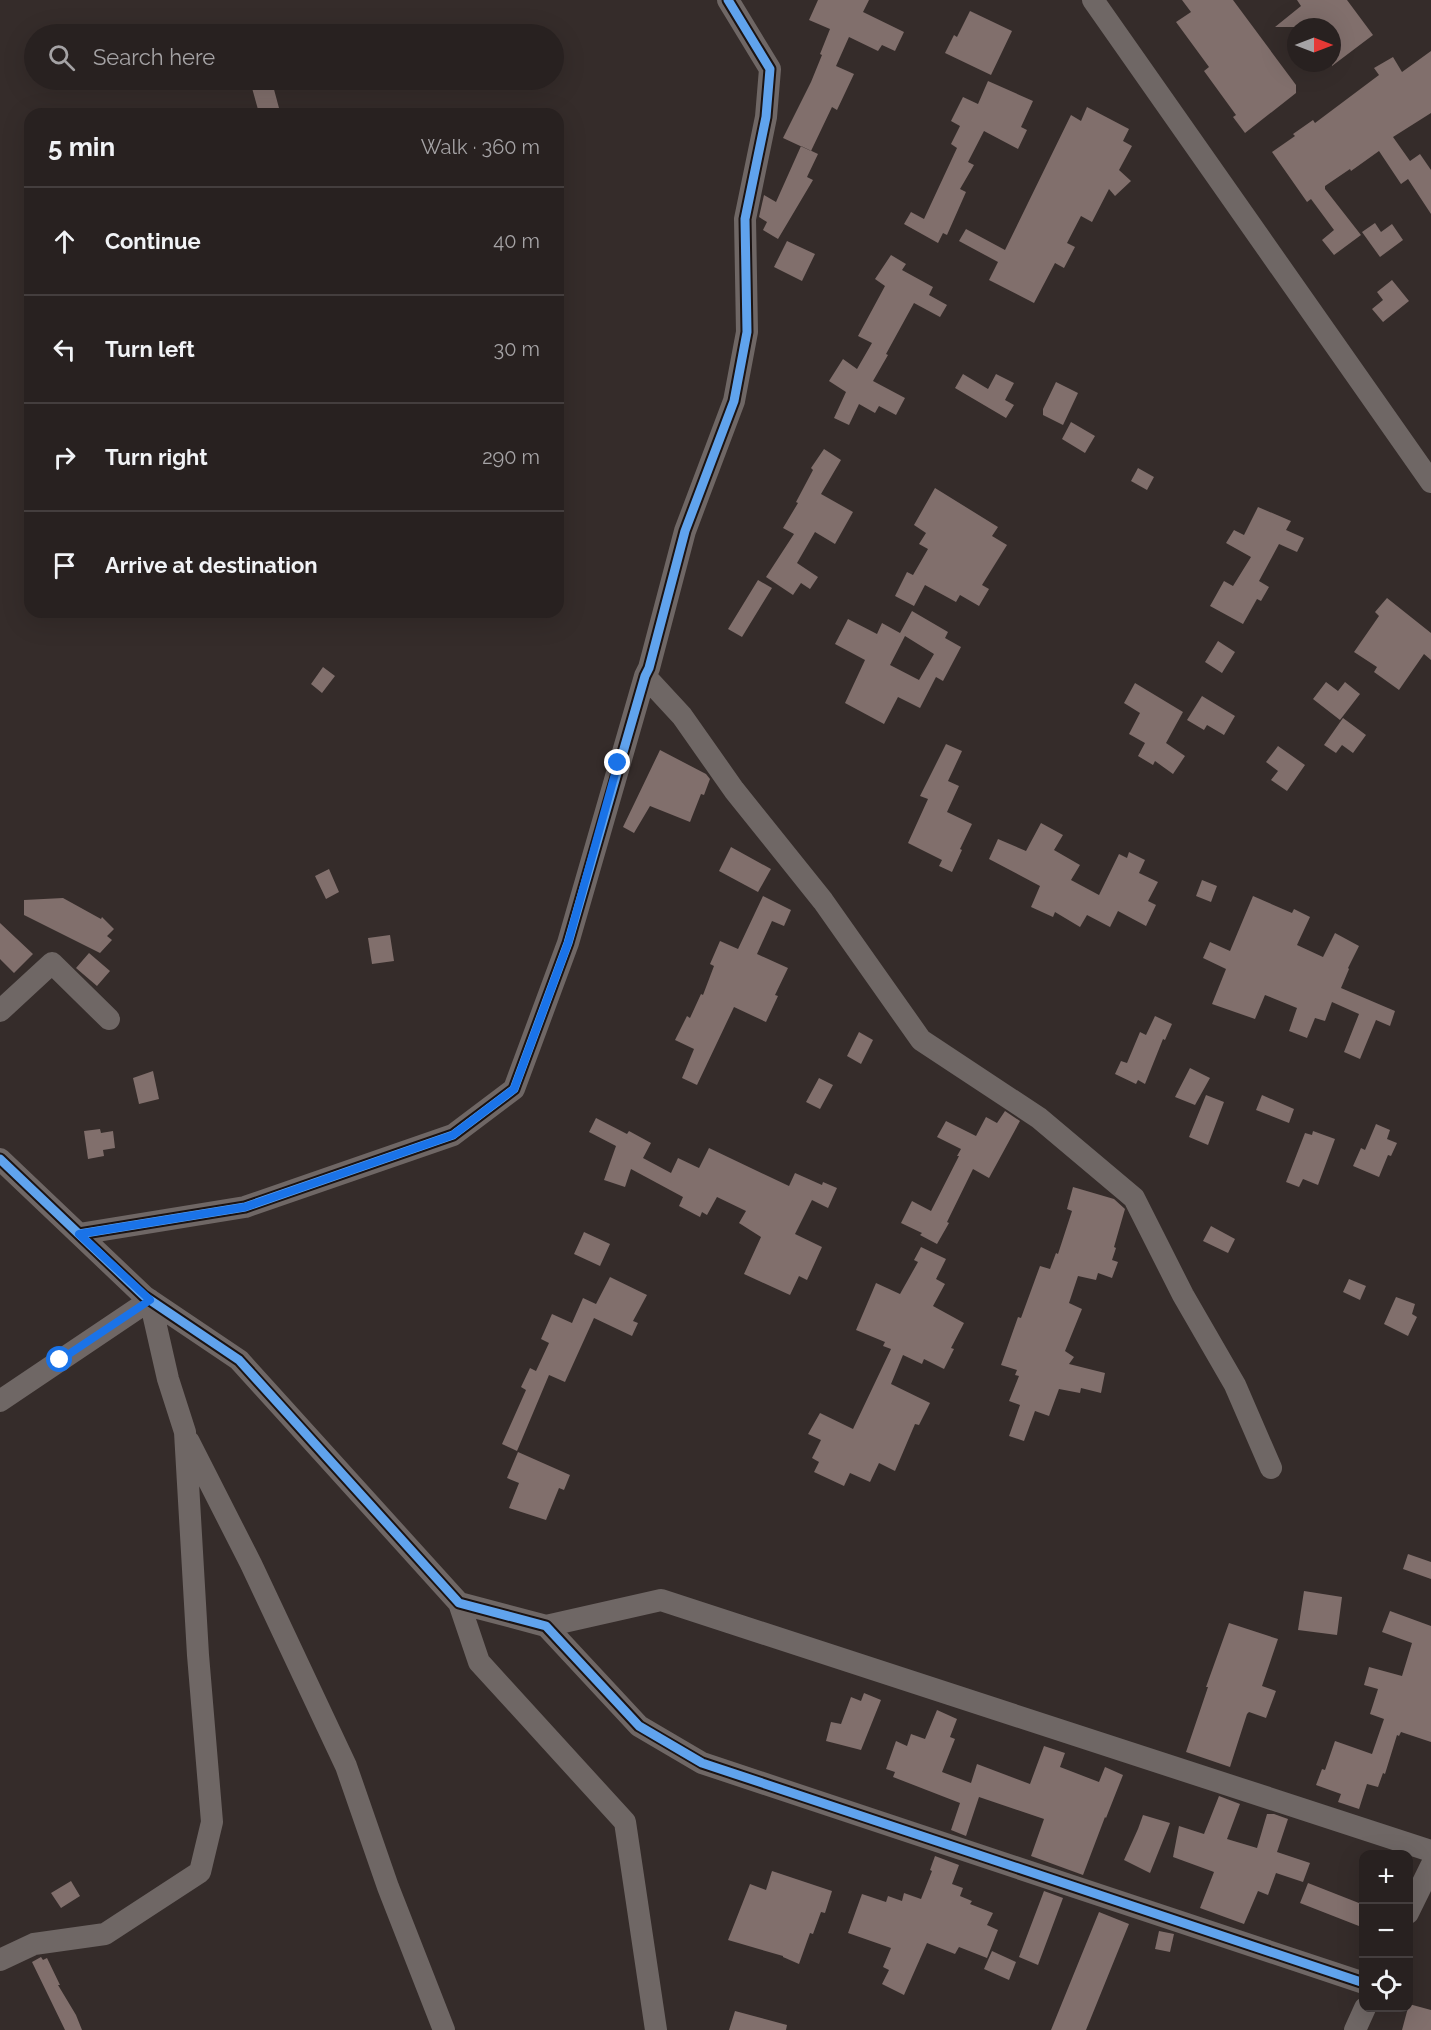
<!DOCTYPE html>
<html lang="en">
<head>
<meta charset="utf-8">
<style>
	body { margin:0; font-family:Raleway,sans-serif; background:#342e2d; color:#f1f3f6 }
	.controls { position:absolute; right:18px; bottom:18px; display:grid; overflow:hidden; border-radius:12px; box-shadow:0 6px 24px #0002 }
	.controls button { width:54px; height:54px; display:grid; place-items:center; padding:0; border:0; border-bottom:2px solid #443e3e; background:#282120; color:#f1f3f6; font:30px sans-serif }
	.compass { position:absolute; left:1287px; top:18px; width:54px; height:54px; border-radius:50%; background:#282120; box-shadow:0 6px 24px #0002; rotate:90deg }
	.stop { position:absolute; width:18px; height:18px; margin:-14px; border:4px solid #1a73e8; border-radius:50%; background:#fff }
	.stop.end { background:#1a73e8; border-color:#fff; box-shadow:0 2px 6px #0008 }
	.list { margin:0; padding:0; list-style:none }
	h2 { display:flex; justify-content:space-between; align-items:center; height:78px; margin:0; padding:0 24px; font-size:26px }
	h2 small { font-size:20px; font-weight:400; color:#a5a3a5 }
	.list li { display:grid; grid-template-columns:39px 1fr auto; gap:18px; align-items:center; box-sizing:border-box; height:108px; padding:0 24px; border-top:2px solid #443e3e }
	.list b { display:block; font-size:22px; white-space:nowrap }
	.list em { font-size:20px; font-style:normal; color:#a5a3a5 }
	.icon { flex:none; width:33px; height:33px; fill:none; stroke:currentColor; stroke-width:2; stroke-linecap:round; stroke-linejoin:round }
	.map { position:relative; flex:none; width:1431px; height:2030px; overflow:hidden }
	.search { position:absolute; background:#282120; box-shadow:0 6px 24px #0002; left:24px; top:24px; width:540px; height:66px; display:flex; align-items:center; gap:15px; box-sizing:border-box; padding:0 21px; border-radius:33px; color:#a5a3a5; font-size:22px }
	.panel { position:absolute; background:#282120; box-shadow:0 6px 24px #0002; left:24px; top:108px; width:540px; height:510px; border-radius:18px }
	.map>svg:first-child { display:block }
	.building { fill:#816f6c; fill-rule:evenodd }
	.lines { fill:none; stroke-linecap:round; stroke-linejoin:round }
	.street { stroke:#6f6765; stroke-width:22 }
	.cycleway-casing { stroke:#1b1312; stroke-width:13 }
	.cycleway { stroke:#60a3ed; stroke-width:9 }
	.route { stroke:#1a73e8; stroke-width:8 }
</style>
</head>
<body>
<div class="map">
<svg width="1431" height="2030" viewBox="0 0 1431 2030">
	<rect width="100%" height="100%" fill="#352c2a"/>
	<path class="building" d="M818,0H869L863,12L904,32L895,51L882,45L878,51L849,37L836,66L854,74L837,110L832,107L811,151L783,138L811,82L822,55L820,54L830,29L809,20Z
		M1182,0H1233L1296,85V93L1245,133L1233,117L1236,115L1204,71L1209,67L1176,22L1191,12Z
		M1297,0H1347L1373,35L1332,66V27H1275L1301,6Z
		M970,11L1012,31L991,75L945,53L954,35L957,37Z
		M1431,51V113L1393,137L1410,161L1420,154L1431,170V214L1408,179L1401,184L1379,151L1351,171L1350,169L1325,186V189L1361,235L1334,255L1322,240L1334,230L1311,199L1307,202L1272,152L1295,136L1293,134L1313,120L1315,123L1379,75L1374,68L1393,57L1402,72Z
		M988,81L1033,101L1021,127L1027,130L1018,149L984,131L968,162L974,165L960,189L966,192L947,235L943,233L938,243L904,224L911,212L924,219L957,148L951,144L960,126L951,121L963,97L978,104Z
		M272,82L279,108L259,113L252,88Z
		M1087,107L1129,129L1123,141L1132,146L1119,170L1131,181L1115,196L1109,189L1092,222L1081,216L1067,243L1075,247L1064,268L1055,263L1034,303L989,280L998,262L959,241L966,229L1005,250L1071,115L1081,121Z
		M801,146L818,154L807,177L813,180L778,239L763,230L767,222L759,217L764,195L776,202Z
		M1375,223L1381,232L1392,224L1403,240L1380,257L1362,232Z
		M787,241L815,254L802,281L774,267Z
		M891,255L906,264L902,270L933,287L929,295L947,305L940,317L914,303L886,354L888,355L873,381L905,398L896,415L879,406L875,413L859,404L849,425L834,418L846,392L829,381L843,359L857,369L872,343L858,336L885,286L875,279Z
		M1392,280L1409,301L1383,322L1372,309L1383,300L1377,292Z
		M963,374L988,389L996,374L1014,383L1005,400L1014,405L1006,418L955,388Z
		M1056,382L1078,393L1063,425L1043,415V409Z
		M1071,422L1095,436L1085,453L1062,439Z
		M824,449L841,460L821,494L853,512L835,544L815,532L797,563L818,577L810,589L801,583L793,595L766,577L794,534L783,528L798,503L796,502L813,470L811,468Z
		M1138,468L1154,477L1147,490L1131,481Z
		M935,488L998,527L992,536L1007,545L982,585L989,589L979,606L960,595L956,602L925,585L914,606L895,596L907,572L913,575L928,549L919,544L926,533L914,525Z
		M1258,507L1291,521L1286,530L1304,538L1297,552L1279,544L1259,581L1269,587L1261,601L1257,599L1243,624L1210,606L1224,581L1233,586L1251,557L1226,543L1234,530L1244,535Z
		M758,580L772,588L742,637L728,629Z
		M1387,598L1431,633V660L1424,654L1399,690L1374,672L1377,667L1354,652L1379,616L1375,612Z
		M912,611L948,632L945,638L961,647L943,681L936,677L920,708L898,697L884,724L845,703L865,660L835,644L848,619L877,634L882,623L900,633ZM905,636L934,654L919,680L890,665Z
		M1218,641L1235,652L1222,673L1205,662Z
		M323,667L335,676L322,693L311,684Z
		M1326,682L1338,691L1345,682L1360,694L1340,720L1313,699Z
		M1135,683L1183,712L1166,743L1185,756L1173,774L1155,761L1153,765L1138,756L1145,743L1129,734L1140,713L1124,703Z
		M1202,696L1235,716L1224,735L1207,725L1204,730L1187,720Z
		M1343,718L1366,735L1353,753L1342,745L1336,753L1324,745Z
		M946,744L962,751L948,781L959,786L947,812L972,824L960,849L962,850L952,872L939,866L942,860L908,843L928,799L920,796Z
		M1278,746L1305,765L1287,791L1271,780L1278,771L1266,762Z
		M660,750L706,774L710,779L704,795L701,794L690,822L650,806L634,833L623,827Z
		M1041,823L1063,835L1054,850L1080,865L1071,880L1099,895L1119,854L1127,858L1129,852L1145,860L1139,873L1158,882L1148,901L1156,905L1146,926L1118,911L1110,927L1087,915L1080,927L1055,912L1053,917L1031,907L1040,886L989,859L998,839L1026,851Z
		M731,847L771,869L758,892L719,871Z
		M329,869L339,892L326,899L315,876Z
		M1202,880L1217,886L1211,902L1196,896Z
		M763,896L791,910L784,926L772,921L757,954L788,968L775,995L778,996L766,1022L734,1007L697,1085L682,1078L694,1049L675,1040L687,1016L690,1018L701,994L703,995L714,966L710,964L720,941L738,949Z
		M1253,896L1292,913L1294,909L1310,917L1297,945L1323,957L1335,933L1359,946L1348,968L1349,969L1341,988L1395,1011L1390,1026L1376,1020L1360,1059L1344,1052L1359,1014L1332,1002L1325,1021L1315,1018L1307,1038L1289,1031L1297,1008L1265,995L1255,1019L1212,1004L1226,969L1203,958L1210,942L1230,951Z
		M63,898L101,919L102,917L114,929L107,936L112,940L100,953L24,915V900Z
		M0,923L33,954L14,973L0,959Z
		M390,935L394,961L372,964L368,938Z
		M89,953L110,971L97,986L76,968Z
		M1155,1016L1172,1024L1165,1040L1163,1039L1145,1084L1138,1080L1136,1084L1115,1074L1121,1061L1127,1063L1140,1032L1146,1035Z
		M859,1032L873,1040L861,1064L847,1056Z
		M1190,1068L1210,1078L1195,1105L1175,1097Z
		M153,1071L159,1099L139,1104L133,1078Z
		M819,1078L833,1085L820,1109L806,1102Z
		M1206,1095L1224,1102L1208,1145L1189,1137Z
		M1262,1095L1294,1109L1289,1123L1256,1110Z
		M1005,1111L1020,1121L989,1178L973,1169L947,1222L949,1223L937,1244L920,1235L922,1233L901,1223L912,1201L931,1211L959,1156H957L961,1149L937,1137L946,1121L976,1136L986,1117L997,1123Z
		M596,1118L627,1134L629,1131L651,1143L643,1158L671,1173L678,1158L699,1168L709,1148L789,1186L795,1173L822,1185L823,1182L837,1188L828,1208L812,1200L795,1234L822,1247L807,1280L799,1276L790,1295L744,1274L761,1237L739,1223L746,1211L717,1197L707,1215L702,1212L700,1217L679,1206L683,1197L631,1169L625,1187L604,1180L616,1146L589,1132Z
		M1376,1124L1390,1130L1387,1139L1397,1143L1391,1156L1388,1155L1379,1177L1353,1166L1361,1148L1365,1150Z
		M100,1129L101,1133L113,1131L115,1148L103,1150L104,1156L88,1159L84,1131Z
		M1313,1131L1335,1139L1318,1185L1303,1179L1299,1187L1286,1182L1305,1133L1312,1135Z
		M1073,1187L1114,1199L1125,1209L1114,1247L1116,1248L1112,1260L1118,1262L1112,1278L1098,1273L1096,1280L1078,1276L1069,1303L1082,1309L1065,1351L1074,1357L1069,1364L1105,1373L1101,1393L1081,1388L1080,1393L1059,1389L1049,1416L1035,1411L1024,1441L1009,1436L1020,1405L1009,1401L1019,1376L1015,1375L1017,1370L1001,1365L1018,1317L1021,1318L1040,1266L1050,1269L1056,1253L1058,1254L1072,1211L1067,1209Z
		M1211,1226L1235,1239L1228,1253L1203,1241Z
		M584,1232L610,1244L600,1266L574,1254Z
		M921,1247L946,1259L936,1279L945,1284L933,1306L964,1323L951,1348L954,1349L944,1369L924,1359L922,1364L903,1355L891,1384L930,1403L919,1425L915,1424L895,1471L879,1463L870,1482L850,1473L844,1486L814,1472L819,1462L812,1458L821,1440L808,1434L820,1413L853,1429L891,1349L883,1346L885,1342L856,1330L876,1283L900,1294L918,1262L914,1260Z
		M610,1277L647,1295L633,1321L638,1323L632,1336L594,1318L565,1382L549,1375L517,1451L502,1444L526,1390L521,1387L530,1368L536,1371L549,1343L541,1339L552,1314L572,1323L583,1298L596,1304Z
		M1349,1279L1366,1286L1360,1300L1343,1292Z
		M1396,1297L1415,1304L1412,1314L1417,1317L1408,1336L1384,1324Z
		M518,1452L570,1475L564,1490L559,1488L546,1520L509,1508L519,1483L507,1478Z
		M1408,1554L1431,1562V1579L1403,1569Z
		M1304,1591L1342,1597L1337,1635L1298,1630Z
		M1390,1611L1431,1626V1742L1401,1732L1399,1736L1397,1735L1385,1774L1383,1773L1378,1787L1367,1784L1359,1809L1338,1802L1341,1794L1316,1785L1322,1769L1325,1770L1335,1741L1372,1754L1384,1719L1370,1714L1378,1689L1364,1685L1369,1667L1402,1676L1412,1643L1382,1632Z
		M1229,1623L1278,1639L1262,1686L1276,1691L1266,1718L1249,1712L1247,1714L1230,1767L1186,1752L1208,1687H1206Z
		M864,1693L881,1700L861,1750L826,1741L831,1722L841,1724L851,1697L861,1701Z
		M937,1710L957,1719L950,1737L955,1739L942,1772L971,1783L977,1764L1030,1784L1044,1746L1065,1753L1060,1767L1099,1782L1105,1767L1123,1775L1106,1818L1105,1817L1083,1875L1031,1856L1044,1819L979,1797L966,1836L951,1830L960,1803L893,1777L895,1772L886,1769L896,1741L907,1746L911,1734L925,1739Z
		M1219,1796L1240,1804L1227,1839L1257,1848L1267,1814H1274L1288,1819L1277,1852L1310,1863L1303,1882L1276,1873L1268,1895L1258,1891L1244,1924L1200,1908L1214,1872L1173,1857L1179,1826L1204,1834Z
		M1143,1815L1170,1823L1150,1873L1124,1860L1138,1829Z
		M935,1856L959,1865L952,1884L963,1888L960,1896L972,1901L970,1904L993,1913L987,1925L998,1930L987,1958L959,1947L955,1954L927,1943L904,1995L882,1984L889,1970L883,1967L891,1948L848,1933L862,1894L886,1902L888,1896L902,1901L904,1893L921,1899L932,1871L930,1870Z
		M772,1871L832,1891L825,1913L821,1912L813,1934L810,1933L799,1964L783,1957V1956L728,1940L750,1884L766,1890Z
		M71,1881L80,1896L61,1908L51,1893Z
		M1308,1883L1364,1905V1928L1300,1903Z
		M1044,1891L1063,1898L1038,1965L1019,1957Z
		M1099,1912L1129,1924L1086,2030H1051Z
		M1159,1931L1174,1934L1170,1952L1155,1949Z
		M992,1951L1016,1962L1009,1980L984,1969Z
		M41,1957L43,1960L47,1958L60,1985H58L76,2015L82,2030H65L32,1962Z
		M1409,2004L1431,2010V2030H1402Z
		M735,2011L787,2025L786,2030H729Z"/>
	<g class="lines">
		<path class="street" d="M1093,0L1431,482
			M645,676L682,716L734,790L823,901L921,1040L1039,1118L1134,1198L1183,1295L1235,1385L1271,1468
			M0,1011L52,963L109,1019
			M0,1159L144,1296L239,1360L459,1603L546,1626L639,1726L702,1763L1364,1983
			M79,1234L245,1207L453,1135L514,1089L568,943L645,676L649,668L685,531L734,401L747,332L745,219L766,117L770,69L728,0
			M0,1401L150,1300L168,1379L185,1432L198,1655L212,1822L200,1872L105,1934L34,1944L0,1960
			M189,1442L251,1564L346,1766L388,1887L444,2030
			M459,1603L479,1662L625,1822L656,2030
			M546,1626L661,1600L1431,1851
			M1408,1913L1431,1866
			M1355,2030L1365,2008"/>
		<defs>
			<path id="cycleway" d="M0,1159L144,1296L239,1360L459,1603L546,1626L639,1726L702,1763L1364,1983
				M79,1234L245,1207L453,1135L514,1089L568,943L645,676L649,668L685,531L734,401L747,332L745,219L766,117L770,69L728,0"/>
		</defs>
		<use href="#cycleway" class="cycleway-casing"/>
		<use href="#cycleway" class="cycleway"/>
	</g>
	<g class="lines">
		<path class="route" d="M60,1360L150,1300L79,1234L245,1207L453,1135L514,1089L568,943L618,763"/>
	</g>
</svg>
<div class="controls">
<button>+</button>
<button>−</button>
<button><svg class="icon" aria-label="locate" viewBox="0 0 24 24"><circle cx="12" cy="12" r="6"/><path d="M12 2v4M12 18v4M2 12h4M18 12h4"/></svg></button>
</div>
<svg class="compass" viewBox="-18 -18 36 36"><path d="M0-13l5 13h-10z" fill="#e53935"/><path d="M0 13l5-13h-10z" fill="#a5a3a5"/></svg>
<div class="stop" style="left:60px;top:1360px"></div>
<div class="stop end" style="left:618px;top:763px"></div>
<div class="search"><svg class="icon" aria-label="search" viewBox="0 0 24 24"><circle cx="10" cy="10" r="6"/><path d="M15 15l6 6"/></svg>Search here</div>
<section class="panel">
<h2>5 min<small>Walk · 360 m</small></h2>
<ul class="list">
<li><svg class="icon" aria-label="ahead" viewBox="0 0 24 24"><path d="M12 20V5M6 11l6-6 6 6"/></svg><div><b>Continue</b></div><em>40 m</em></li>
<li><svg class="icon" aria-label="left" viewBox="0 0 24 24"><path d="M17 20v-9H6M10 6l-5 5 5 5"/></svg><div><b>Turn left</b></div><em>30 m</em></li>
<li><svg class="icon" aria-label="right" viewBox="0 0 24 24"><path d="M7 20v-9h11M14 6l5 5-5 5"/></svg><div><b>Turn right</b></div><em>290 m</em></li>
<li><svg class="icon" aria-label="arrive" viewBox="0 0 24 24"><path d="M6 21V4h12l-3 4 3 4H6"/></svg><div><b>Arrive at destination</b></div></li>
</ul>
</section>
</div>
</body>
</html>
